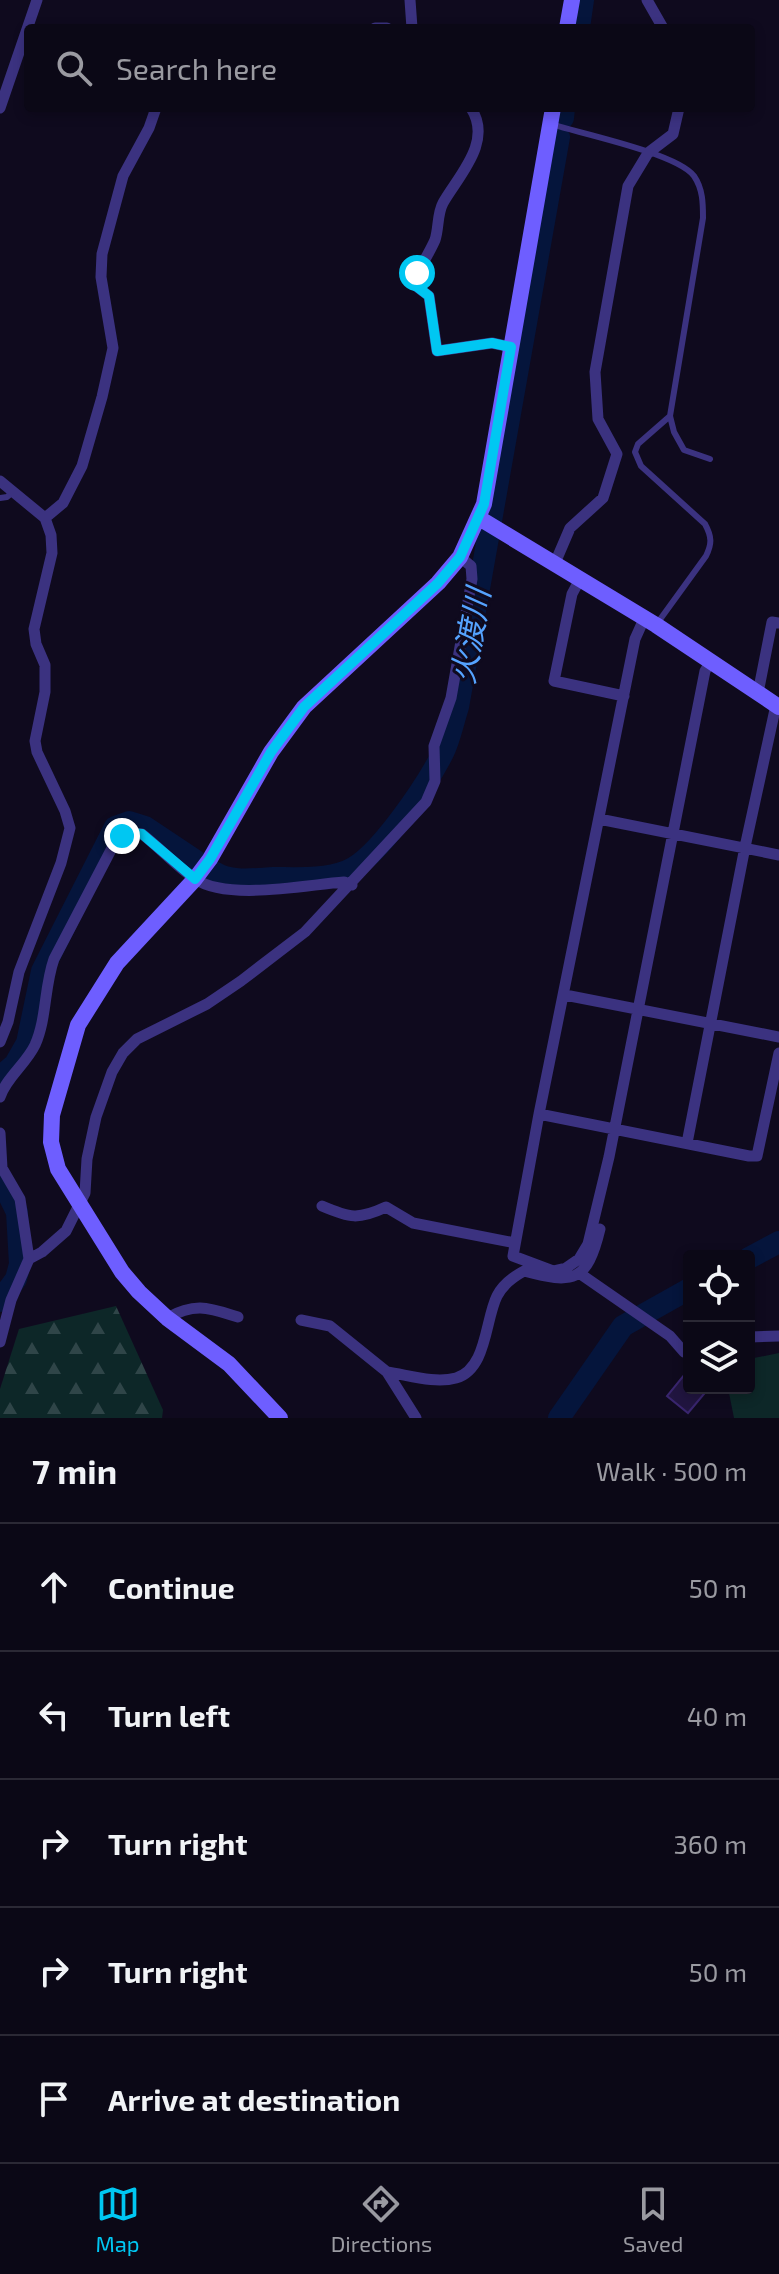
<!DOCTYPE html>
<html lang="en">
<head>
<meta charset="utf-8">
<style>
	body { margin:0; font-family:"Exo 2","Noto Sans JP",sans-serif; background:#14111f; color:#f1f3f6 }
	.controls { position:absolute; right:24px; bottom:24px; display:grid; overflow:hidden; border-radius:8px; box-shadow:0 4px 12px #0003 }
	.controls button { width:72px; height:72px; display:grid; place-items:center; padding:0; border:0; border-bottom:2px solid #2b2935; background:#0b0816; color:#f1f3f6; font:40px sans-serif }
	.stop { position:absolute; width:24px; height:24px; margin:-18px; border:6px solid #00c7f2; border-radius:50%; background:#fff }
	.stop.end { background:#00c7f2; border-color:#fff; box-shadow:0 2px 8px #0008 }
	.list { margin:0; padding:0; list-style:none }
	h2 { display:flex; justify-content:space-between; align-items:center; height:104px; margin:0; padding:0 32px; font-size:34px }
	h2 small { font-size:26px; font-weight:400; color:#9a9aa1 }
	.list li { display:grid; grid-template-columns:52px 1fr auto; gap:24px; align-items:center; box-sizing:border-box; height:128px; padding:0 32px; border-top:2px solid #2b2935 }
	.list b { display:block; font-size:30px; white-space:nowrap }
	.list em { font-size:26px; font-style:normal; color:#9a9aa1 }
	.icon { flex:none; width:44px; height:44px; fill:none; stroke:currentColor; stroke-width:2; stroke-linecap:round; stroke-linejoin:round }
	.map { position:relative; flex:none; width:779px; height:1418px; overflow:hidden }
	.search { position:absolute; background:#0b0816; box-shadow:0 4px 12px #0003; left:24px; right:24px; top:24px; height:88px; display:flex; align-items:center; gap:20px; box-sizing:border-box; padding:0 28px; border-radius:8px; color:#9a9aa1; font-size:30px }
	.sheet { height:744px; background:#0b0816 }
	nav { display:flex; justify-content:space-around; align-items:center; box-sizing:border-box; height:112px; border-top:2px solid #2b2935; background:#0b0816; font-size:22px; color:#9a9aa1 }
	nav a { display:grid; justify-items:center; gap:4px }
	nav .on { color:#00c7f2 }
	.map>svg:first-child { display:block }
	.forest { fill:url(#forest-firs) }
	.garden { fill:#0d2728 }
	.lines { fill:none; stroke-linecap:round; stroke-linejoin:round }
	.river { stroke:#05153c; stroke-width:22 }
	.building { fill:#211540; stroke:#39256e; stroke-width:2 }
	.lane { stroke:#3b3280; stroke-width:6 }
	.street { stroke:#3b3280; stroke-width:11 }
	.secondary { stroke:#6e5eff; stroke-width:16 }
	.route { stroke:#00c7f2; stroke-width:10 }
	.labels { text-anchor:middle; stroke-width:6; stroke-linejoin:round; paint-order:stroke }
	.water-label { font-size:32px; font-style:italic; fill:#55a3ff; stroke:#0f0a1e }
</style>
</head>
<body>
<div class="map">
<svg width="779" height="1418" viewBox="0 0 779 1418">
	<defs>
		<pattern id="forest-firs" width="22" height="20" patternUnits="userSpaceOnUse" patternTransform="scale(2)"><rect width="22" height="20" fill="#0d2728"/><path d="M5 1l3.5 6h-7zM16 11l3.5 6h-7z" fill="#2f4548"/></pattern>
	</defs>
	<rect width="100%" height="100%" fill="#0f0a1e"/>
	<path class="forest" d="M116,1306L163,1410L162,1418H0V1389L19,1329Z"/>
	<path class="garden" d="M779,1353V1418H734L728,1388H749V1359Z"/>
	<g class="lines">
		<path class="river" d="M579,28L583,0
			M563,118L564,108
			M214,872C231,883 254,879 273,878C297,878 324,880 347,871C378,859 427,784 443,753C450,739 453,722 458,707L559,137
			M0,1077L15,1064L27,1043L42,971L115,827L129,822L145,827L196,861
			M0,1178L17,1212L20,1264L16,1279L0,1301
			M749,1258L779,1242
			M559,1418L623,1326L689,1289"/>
	</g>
	<path class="building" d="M689,1369V1388H709L688,1413L667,1396Z"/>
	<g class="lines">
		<path class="lane" d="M554,125C584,134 678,154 694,176C703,189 703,204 703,218L670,416L638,444L635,452L641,466L705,524C712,537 712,544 706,556L656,625
			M670,416L674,432L684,450L710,459
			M0,498L7,497L14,491"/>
		<path class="street" d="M410,0L412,28
			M647,0L663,28
			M375,28H387
			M0,108L37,0
			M471,108C493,142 459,175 443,203C437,214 439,228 435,240C428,256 418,268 416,286L429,296L437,351L492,343L511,347
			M0,481L45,518L51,535L52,553L34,629L36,644L45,665V692L35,741L37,752L65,811L70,828L61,863L19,972L8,1022L0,1042
			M45,518L63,503L82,466L102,397L113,348L101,277L102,254L123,176L149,128L156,108
			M555,563L570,528L603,498L617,454L598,419L595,372L628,186L648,153L673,134L679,108
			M580,579L572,594L554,681L624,696
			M644,619L635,639L539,1114L513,1256L553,1271L566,1268L579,1259L588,1244L609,1157L705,671L711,661
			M758,693L772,622L779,623
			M599,819L779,855
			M565,995L779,1037
			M0,1097C6,1078 26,1064 35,1045C47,1018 44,987 54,959L112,848C121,837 127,832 142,834C160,848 176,866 195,879C228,901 304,885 344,882L352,885
			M539,1114L749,1156H757L779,1053
			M0,1133L2,1168L20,1199L29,1259L11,1300L0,1342
			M687,1143L745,847L776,705
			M322,1206C350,1218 358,1220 386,1207L413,1223L515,1243
			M29,1259L42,1252L66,1231L85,1193L87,1159L96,1117L112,1072L123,1053L137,1039L207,1004L241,981L305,932L426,802L435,781L434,746L451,698L472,579L471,566L460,557
			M579,1273L670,1336L684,1352L689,1353
			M167,1318C196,1302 209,1308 238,1317
			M301,1320L330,1326L387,1372L416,1418
			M749,1337L779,1336
			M387,1372C408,1375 435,1384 456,1378C487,1369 485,1320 497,1296C503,1284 513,1277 524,1271C573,1284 587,1283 600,1229"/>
		<path class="secondary" d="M567,28L572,0
			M479,518L656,625L779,707
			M280,1418L229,1364L167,1318L139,1292L122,1272L58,1169L51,1142L52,1115L78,1025L117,963L195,879L210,859L271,752L304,707L438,583L460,557L484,504L553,108"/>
	</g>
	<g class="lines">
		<path class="route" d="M122,836L132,833L142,834L195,879L210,859L271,752L304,707L438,583L460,557L484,504L511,347L492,343L437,351L429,296L416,286L417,273"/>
	</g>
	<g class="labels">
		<g class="water-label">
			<text transform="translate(471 636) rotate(-80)" y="11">火渡川</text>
		</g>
	</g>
</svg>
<div class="controls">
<button><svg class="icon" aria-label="locate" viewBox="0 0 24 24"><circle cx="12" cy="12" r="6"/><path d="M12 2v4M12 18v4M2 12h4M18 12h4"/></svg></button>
<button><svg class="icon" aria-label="layers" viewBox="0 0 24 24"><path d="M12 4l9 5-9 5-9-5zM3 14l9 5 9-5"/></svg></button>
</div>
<div class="stop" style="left:417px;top:273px"></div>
<div class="stop end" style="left:122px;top:836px"></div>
<div class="search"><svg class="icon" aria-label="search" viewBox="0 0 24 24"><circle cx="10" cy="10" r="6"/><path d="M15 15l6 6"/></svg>Search here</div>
</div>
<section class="sheet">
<h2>7 min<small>Walk · 500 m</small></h2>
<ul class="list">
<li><svg class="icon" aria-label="ahead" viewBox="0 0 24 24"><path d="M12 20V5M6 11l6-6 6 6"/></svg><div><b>Continue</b></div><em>50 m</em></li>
<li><svg class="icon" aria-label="left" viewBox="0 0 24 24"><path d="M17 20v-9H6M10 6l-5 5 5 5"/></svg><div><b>Turn left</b></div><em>40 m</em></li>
<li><svg class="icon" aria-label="right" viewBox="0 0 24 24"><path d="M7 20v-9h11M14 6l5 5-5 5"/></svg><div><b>Turn right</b></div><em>360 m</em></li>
<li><svg class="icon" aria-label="right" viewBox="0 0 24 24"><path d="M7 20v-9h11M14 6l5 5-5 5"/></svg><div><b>Turn right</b></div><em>50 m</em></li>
<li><svg class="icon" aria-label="arrive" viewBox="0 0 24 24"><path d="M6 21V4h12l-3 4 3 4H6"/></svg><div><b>Arrive at destination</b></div></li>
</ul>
</section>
<nav>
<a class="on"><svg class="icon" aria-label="map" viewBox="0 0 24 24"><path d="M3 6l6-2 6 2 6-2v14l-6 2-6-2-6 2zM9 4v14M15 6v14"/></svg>Map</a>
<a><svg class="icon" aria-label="directions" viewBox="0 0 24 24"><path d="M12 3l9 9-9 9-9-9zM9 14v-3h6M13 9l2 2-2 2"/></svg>Directions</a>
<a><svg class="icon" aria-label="saved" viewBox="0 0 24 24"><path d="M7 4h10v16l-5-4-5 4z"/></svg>Saved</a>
</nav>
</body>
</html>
